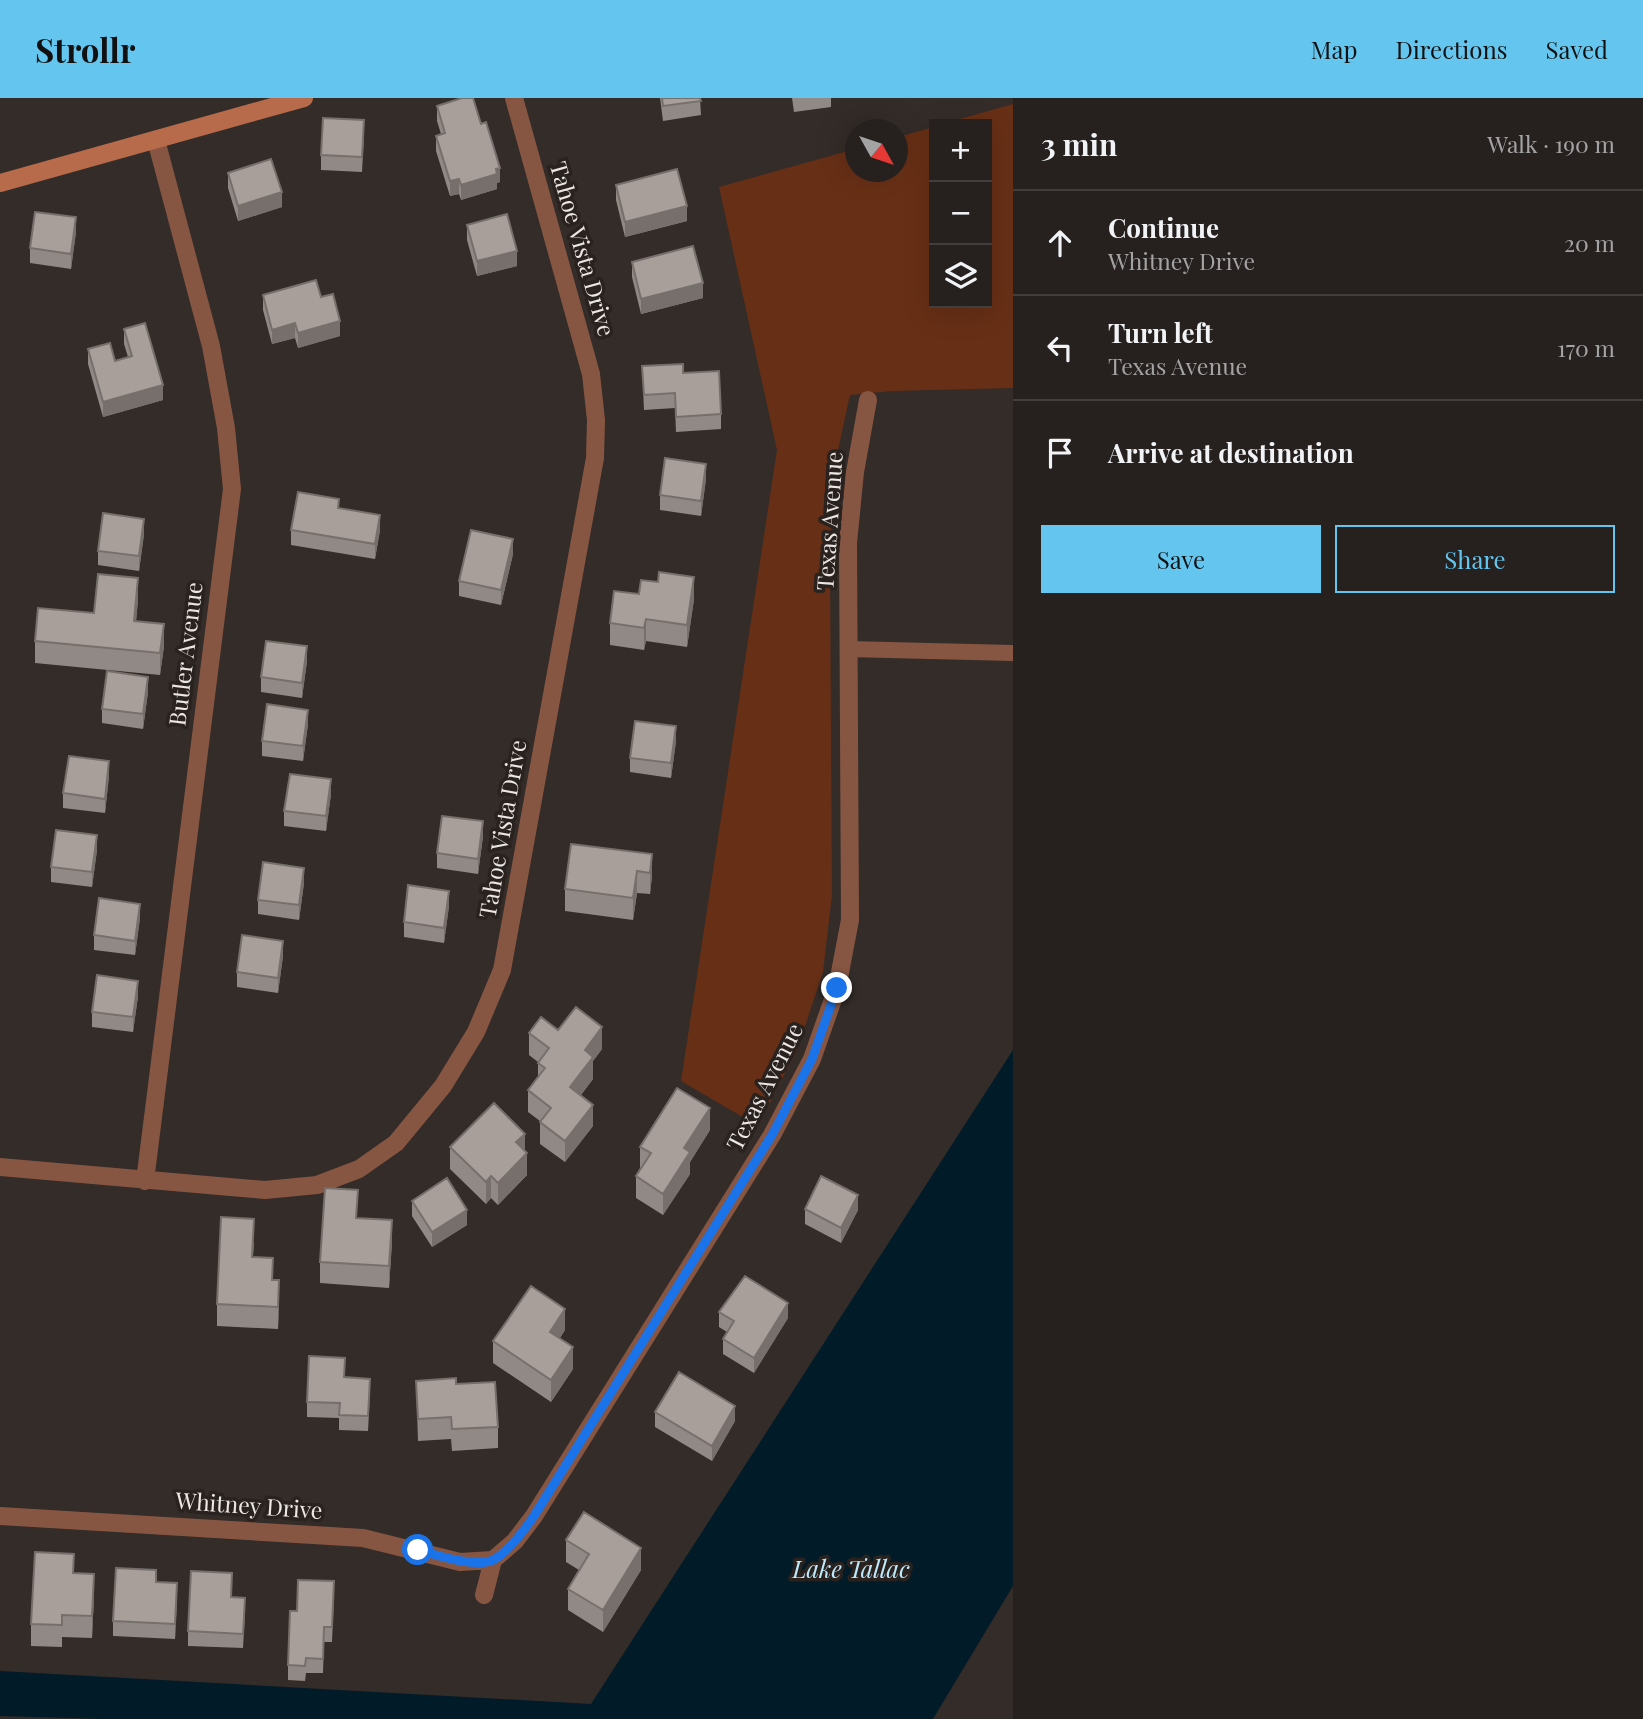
<!DOCTYPE html>
<html lang="en">
<head>
<meta charset="utf-8">
<style>
	body { margin:0; font-family:"Playfair Display",serif; background:#322e2c; color:#f1f3f6 }
	.controls { position:absolute; right:21px; top:21px; display:grid; overflow:hidden; border-radius:0px; box-shadow:0 7px 28px #0002 }
	.controls button { width:63px; height:63px; display:grid; place-items:center; padding:0; border:0; border-bottom:2px solid #423e3d; background:#26211f; color:#f1f3f6; font:35px sans-serif }
	.compass { position:absolute; left:845px; top:21px; width:63px; height:63px; border-radius:50%; background:#26211f; box-shadow:0 7px 28px #0002; rotate:130deg }
	.stop { position:absolute; width:21px; height:21px; margin:-16px; border:5px solid #1a73e8; border-radius:50%; background:#fff }
	.stop.end { background:#1a73e8; border-color:#fff; box-shadow:0 2px 7px #0008 }
	.list { margin:0; padding:0; list-style:none }
	h2 { display:flex; justify-content:space-between; align-items:center; height:91px; margin:0; padding:0 28px; font-size:30px }
	h2 small { font-size:23px; font-weight:400; color:#a4a3a4 }
	.list li { display:grid; grid-template-columns:46px 1fr auto; gap:21px; align-items:center; box-sizing:border-box; height:105px; padding:0 28px; border-top:2px solid #423e3d }
	.list b { display:block; font-size:26px; white-space:nowrap }
	.list p { margin:0; font-size:23px; white-space:nowrap; color:#a4a3a4 }
	.list em { font-size:23px; font-style:normal; color:#a4a3a4 }
	.actions { display:flex; gap:14px; padding:21px 28px }
	.actions a { flex:1; padding:16px 0; border:2px solid #64c5ee; border-radius:0px; text-align:center; font-size:24px; color:#64c5ee }
	.actions .main { background:#64c5ee; color:#111 }
	.icon { flex:none; width:38px; height:38px; fill:none; stroke:currentColor; stroke-width:2; stroke-linecap:round; stroke-linejoin:round }
	.map { position:relative; flex:none; width:1013px; height:1621px; overflow:hidden }
	header { display:flex; align-items:center; gap:42px; box-sizing:border-box; height:98px; padding:0 35px; background:#64c5ee; color:#111 }
	header strong { font-size:33px }
	nav { display:flex; gap:38px; margin-inline-start:auto; font-size:24px }
	main { display:flex }
	aside { flex:1; background:#26211f }
	.map>svg:first-child { display:block }
	.green { fill:#672f16 }
	.water { fill:#011c28 }
	.lines { fill:none; stroke-linecap:round; stroke-linejoin:round }
	.lane { stroke:#875642; stroke-width:16 }
	.street { stroke:#875642; stroke-width:18 }
	.secondary { stroke:#b86b4a; stroke-width:18 }
	.wall { fill:#908985 }
	.shaded-wall { fill:#766f6c }
	.building { fill:#a89f9b; stroke:#766f6c; stroke-width:2 }
	.route { stroke:#1a73e8; stroke-width:9 }
	.labels { text-anchor:middle; stroke-width:7; stroke-linejoin:round; paint-order:stroke }
	.street-label { font-size:23px; fill:#ece7e5; stroke:#29221f }
	.water-label { font-size:24px; font-style:italic; fill:#bfeafe; stroke:#29221f }
</style>
</head>
<body>
<header>
<strong>Strollr</strong>
<nav><a>Map</a><a>Directions</a><a>Saved</a></nav>
</header>
<main>
<div class="map">
<svg width="1013" height="1621" viewBox="0 0 1013 1621">
	<rect width="100%" height="100%" fill="#332c29"/>
	<path class="green" d="M1013,6V290L892,293L850,297L832,379L830,466L832,797L823,874L797,952L758,1028L681,983L777,352L719,89L855,51L856,74H898V39L934,29V205H987V26H942Z"/>
	<path class="water" d="M1013,952V1488L933,1621H103L0,1618V1573L591,1606Z"/>
	<g class="lines">
		<path class="lane" d="M848,551L1013,555"/>
		<path class="street" d="M0,1069L265,1092L317,1087L359,1071L396,1045L443,988L476,934L502,872L595,360L596,322L591,276L514,0
			M145,1083L232,391L226,330L211,248L156,42
			M0,1418L363,1440L460,1464L493,1462
			M484,1497L493,1462L515,1443L534,1418L772,1037L812,961L837,890L850,822L848,445L855,374L868,302"/>
		<path class="secondary" d="M0,85L304,0"/>
	</g>
	<path class="wall" d="M660,0H700L701,17L663,23Z
		M792,0H831V9L794,14Z
		M437,8L481,26L500,84L497,85V91L461,102L459,96L450,98L436,53V38L441,36L437,23Z
		M364,37L362,74L321,72V57Z
		M228,75L282,109L238,123L228,90Z
		M616,87L687,123L625,139L616,102Z
		M467,127L517,168L477,178L467,142Z
		M76,134L71,171L30,165V150Z
		M632,164L703,200L641,216L632,179Z
		M263,197L321,199L340,238L298,250L295,240L272,246L263,212Z
		M124,231L163,302L103,319L88,266V251L115,263L128,259L124,246Z
		M642,268L683,275L721,316V331L676,334L675,310L644,312Z
		M706,381L701,418L660,412V397Z
		M339,410L380,432L375,461L291,447V432Z
		M144,436L139,473L98,467V453Z
		M513,456L501,507L459,498V483Z
		M694,501L687,549L646,543L644,552L610,547V525Z
		M138,502L136,523L164,548L160,577L35,565V543L94,515Z
		M307,563L302,600L261,594V579Z
		M148,594L143,631L102,625V611Z
		M308,626L303,663L262,658V643Z
		M676,643L671,680L630,674V660Z
		M109,678L105,715L63,710V695Z
		M331,696L326,733L284,728V713Z
		M483,738L478,776L437,770V755Z
		M97,752L92,789L51,784V769Z
		M652,756V778L650,796L637,795L633,822L565,813V791Z
		M304,785L299,822L258,816V802Z
		M449,808L444,845L404,839V824Z
		M140,820L135,857L94,852V837Z
		M283,858L278,895L237,889V874Z
		M138,898L133,934L92,929V914Z
		M558,932L602,951L593,963V981L581,997L593,1028L565,1064L540,1046V1023L528,1014V992L538,980V964L529,957V935Z
		M710,1032L690,1064V1076L663,1117L636,1100V1078L640,1070V1049Z
		M450,1049L525,1053L527,1077L498,1107L491,1100L486,1106L450,1071Z
		M412,1103L467,1127L432,1149L412,1118Z
		M805,1111L858,1112L841,1145L805,1126Z
		M254,1143L253,1159L273,1182L279,1204L278,1231L217,1228V1206Z
		M392,1144L389,1190L320,1185V1164Z
		M719,1214L788,1220L754,1275L723,1256V1241L727,1234L719,1229Z
		M565,1232L560,1240L573,1271L551,1304L493,1265V1243Z
		M345,1279L370,1295L368,1333L339,1332V1320L307,1319V1304Z
		M416,1283L456,1286L498,1329V1350L452,1353L451,1341L418,1343Z
		M655,1314L735,1323L712,1363L655,1329Z
		M566,1442L641,1472L603,1534L568,1512V1491L579,1472L566,1464Z
		M74,1475L94,1497L92,1540L62,1539V1549L31,1548V1526Z
		M156,1484L177,1500L175,1541L113,1538V1523Z
		M334,1497L332,1544H324L323,1575H306L305,1583L288,1582V1567L297,1513Z
		M232,1499L245,1515L243,1550L188,1548V1533Z"/>
	<path class="shaded-wall" d="M500,70V84L497,85V91L461,102V87Z
		M459,81V96L450,98V83Z
		M282,94V109L238,123V108Z
		M687,108V123L625,139V124Z
		M76,119V134L71,171V156Z
		M517,153V168L477,178V163Z
		M703,185V200L641,216V201Z
		M340,223V238L298,250V235Z
		M295,225V240L272,246V232Z
		M163,287V302L103,319V304Z
		M706,366V381L701,418V403Z
		M380,417V432L375,461V446Z
		M144,421V436L139,473V458Z
		M513,441V456L501,507V492Z
		M694,479V501L687,549V527Z
		M138,480V502L134,545V523Z
		M646,521V543L644,552V530Z
		M164,526V548L160,577V555Z
		M307,548V563L302,600V585Z
		M148,579V594L143,631V616Z
		M308,612V626L303,663V648Z
		M676,628V643L671,680V665Z
		M109,663V678L105,715V701Z
		M331,681V696L326,733V718Z
		M483,723V738L478,776V761Z
		M97,737V752L92,789V774Z
		M652,756V778L650,796V775Z
		M304,770V785L299,822V807Z
		M637,773V795L633,822V800Z
		M449,793V808L444,845V830Z
		M140,806V820L135,857V843Z
		M283,843V858L278,895V880Z
		M138,883V898L133,934V919Z
		M602,929V951L593,963V981L570,1011V989L585,952Z
		M593,1007V1028L565,1064V1043Z
		M710,1010V1032L690,1064V1076L663,1117V1096L684,1050Z
		M525,1036V1057L527,1055V1077L498,1107V1085L516,1044Z
		M491,1078V1100L486,1106V1084Z
		M858,1097V1112L841,1145V1130Z
		M467,1112V1127L432,1149V1134Z
		M392,1122V1144L389,1190V1168Z
		M279,1182V1204L278,1231V1209Z
		M788,1205V1220L754,1275V1260Z
		M565,1211V1232L550,1255V1234Z
		M573,1249V1271L551,1304V1282Z
		M735,1308V1323L712,1363V1348Z
		M641,1450V1472L603,1534V1512Z
		M94,1476V1497L92,1540V1518Z
		M177,1485V1500L175,1541V1526Z"/>
	<path class="building" d="M462,0H473L481,26L486,24L500,70L496,71L497,76L461,87L459,81L450,83L436,38L445,35L437,8Z
		M662,0H700L701,3L663,8Z
		M323,20L364,22L362,59L321,57Z
		M271,61L282,94L238,108L228,75Z
		M677,71L687,108L625,124L616,87Z
		M35,114L76,119L71,156L30,150Z
		M507,116L517,153L477,163L467,127Z
		M693,148L703,185L641,201L632,164Z
		M316,182L321,199L333,196L340,223L298,235L295,225L272,232L263,197Z
		M145,225L163,287L103,304L88,251L110,245L115,263L132,258L124,231Z
		M683,266V275L719,273L721,316L676,319L675,295L644,297L642,268Z
		M665,360L706,366L701,403L660,397Z
		M298,394L339,401L338,410L380,417L375,446L291,432Z
		M103,415L144,421L139,458L98,453Z
		M471,432L513,441L501,492L459,483Z
		M659,474L694,479L687,527L646,521L644,530L610,525L614,493L639,496L641,482L658,484Z
		M98,476L138,480L134,523L164,526L160,555L35,543L38,510L94,515Z
		M266,543L307,548L302,585L261,579Z
		M107,573L148,579L143,616L102,611Z
		M267,606L308,612L303,648L262,643Z
		M635,623L676,628L671,665L630,660Z
		M69,658L109,663L105,701L63,695Z
		M290,676L331,681L326,718L284,713Z
		M442,718L483,723L478,761L437,755Z
		M56,732L97,737L92,774L51,769Z
		M571,746L652,756L650,775L637,773L633,800L565,791Z
		M263,764L304,770L299,807L258,802Z
		M408,787L449,793L444,830L404,824Z
		M99,800L140,806L135,843L94,837Z
		M242,837L283,843L278,880L237,874Z
		M97,877L138,883L133,919L92,914Z
		M576,909L602,929L585,952L593,959L570,989L593,1007L565,1043L540,1024L551,1010L528,992L545,970L538,965L549,950L529,935L541,919L558,932Z
		M677,990L710,1010L684,1050L690,1054L663,1096L636,1078L651,1055L640,1049Z
		M494,1005L525,1036L516,1044L527,1055L498,1085L491,1078L486,1084L450,1049Z
		M821,1078L858,1097L841,1130L805,1111Z
		M447,1080L467,1112L432,1134L412,1103Z
		M325,1090L358,1092L356,1120L392,1122L389,1168L320,1164Z
		M221,1119L254,1121L252,1159L273,1160L272,1182H279L278,1209L217,1206Z
		M745,1178L788,1205L754,1260L723,1241L734,1223L719,1214Z
		M531,1188L565,1211L550,1234L573,1249L551,1282L493,1243Z
		M309,1258L345,1260L344,1279L370,1281L368,1318L339,1317L340,1305L307,1304Z
		M679,1274L735,1308L712,1348L655,1314Z
		M456,1280V1286L495,1284L498,1329L452,1331L451,1319L418,1321L416,1283Z
		M584,1414L641,1450L603,1512L568,1491L589,1456L566,1442Z
		M35,1454L74,1456L73,1475L94,1476L92,1518L62,1517V1527L31,1526Z
		M116,1470L156,1472V1484L177,1485L175,1526L113,1523Z
		M191,1473L232,1475L231,1499L245,1500L243,1536L188,1533Z
		M298,1482L334,1483L332,1529H324L323,1561L306,1560L305,1568L288,1567L290,1513H297Z"/>
	<g class="lines">
		<path class="route" d="M418,1452C437,1457 474,1470 493,1462C508,1455 525,1431 534,1418L772,1037L812,961L837,890"/>
	</g>
	<g class="labels">
		<g class="street-label">
			<text transform="translate(582 151) rotate(74)" y="8">Tahoe Vista Drive</text>
			<text transform="translate(830 423) rotate(-86)" y="8">Texas Avenue</text>
			<text transform="translate(186 556) rotate(-83)" y="8">Butler Avenue</text>
			<text transform="translate(503 731) rotate(-80)" y="8">Tahoe Vista Drive</text>
			<text transform="translate(765 989) rotate(-63)" y="8">Texas Avenue</text>
			<text transform="translate(249 1408) rotate(4)" y="8">Whitney Drive</text>
		</g>
		<g class="water-label">
			<text x="851" y="1480">Lake Tallac</text>
		</g>
	</g>
</svg>
<div class="controls">
<button>+</button>
<button>−</button>
<button><svg class="icon" aria-label="layers" viewBox="0 0 24 24"><path d="M12 4l9 5-9 5-9-5zM3 14l9 5 9-5"/></svg></button>
</div>
<svg class="compass" viewBox="-18 -18 36 36"><path d="M0-13l5 13h-10z" fill="#e53935"/><path d="M0 13l5-13h-10z" fill="#a4a3a4"/></svg>
<div class="stop" style="left:418px;top:1452px"></div>
<div class="stop end" style="left:837px;top:890px"></div>
</div>
<aside>
<h2>3 min<small>Walk · 190 m</small></h2>
<ul class="list">
<li><svg class="icon" aria-label="ahead" viewBox="0 0 24 24"><path d="M12 20V5M6 11l6-6 6 6"/></svg><div><b>Continue</b><p>Whitney Drive</p></div><em>20 m</em></li>
<li><svg class="icon" aria-label="left" viewBox="0 0 24 24"><path d="M17 20v-9H6M10 6l-5 5 5 5"/></svg><div><b>Turn left</b><p>Texas Avenue</p></div><em>170 m</em></li>
<li><svg class="icon" aria-label="arrive" viewBox="0 0 24 24"><path d="M6 21V4h12l-3 4 3 4H6"/></svg><div><b>Arrive at destination</b></div></li>
</ul>
<div class="actions"><a class="main">Save</a><a>Share</a></div>
</aside>
</main>
</body>
</html>
